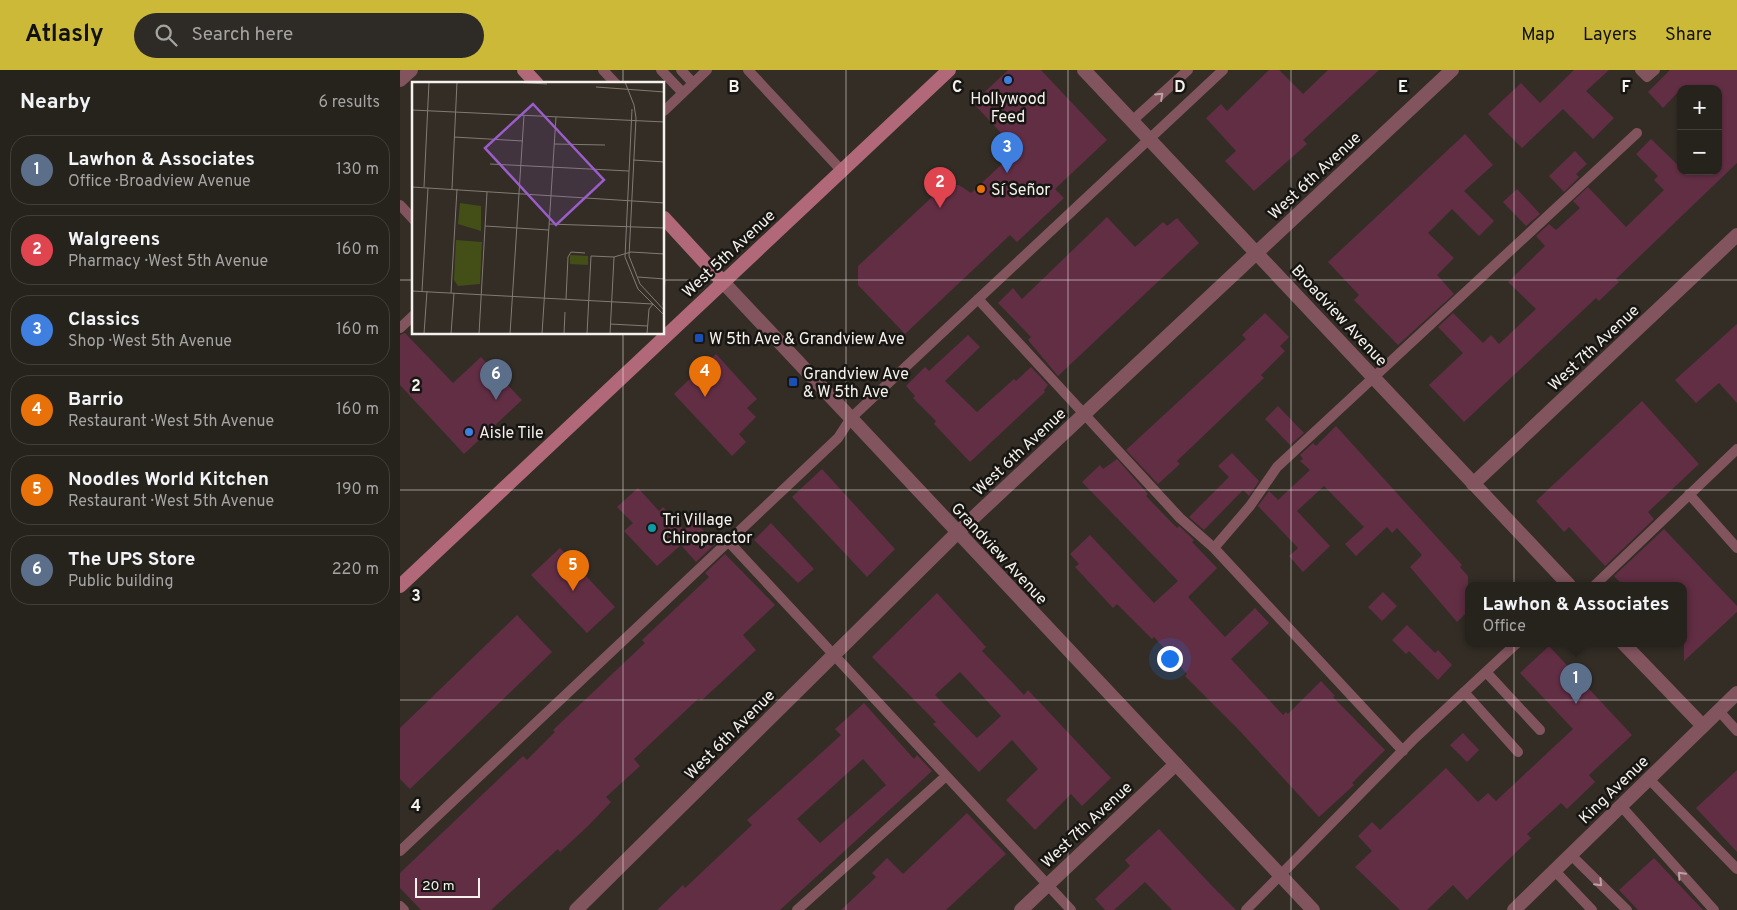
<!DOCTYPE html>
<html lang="en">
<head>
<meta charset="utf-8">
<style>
	body { margin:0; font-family:Overpass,sans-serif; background:#2e2a25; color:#f1f3f6 }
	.controls { position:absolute; right:15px; top:15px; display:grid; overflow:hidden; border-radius:10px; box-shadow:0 1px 4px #0004 }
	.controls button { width:45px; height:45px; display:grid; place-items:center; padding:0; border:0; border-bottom:1px solid #423f3b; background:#26221c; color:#f1f3f6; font:25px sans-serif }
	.scale { position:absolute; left:15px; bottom:12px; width:65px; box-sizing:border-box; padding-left:5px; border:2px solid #f5f1ec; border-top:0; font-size:14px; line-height:18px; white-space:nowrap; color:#f5f1ec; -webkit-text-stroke:4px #181613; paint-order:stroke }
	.you { position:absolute; left:769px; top:588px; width:18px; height:18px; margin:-12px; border:4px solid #fff; border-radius:50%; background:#1a73e8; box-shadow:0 0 0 8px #1a73e833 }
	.badge { display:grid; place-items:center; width:32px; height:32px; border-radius:50%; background:#cdb938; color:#fff; font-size:16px; font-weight:700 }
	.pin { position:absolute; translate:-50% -41px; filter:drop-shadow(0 1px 2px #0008) }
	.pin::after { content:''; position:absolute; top:26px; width:18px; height:15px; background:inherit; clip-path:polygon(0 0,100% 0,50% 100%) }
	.popup { position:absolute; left:1065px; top:512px; width:222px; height:65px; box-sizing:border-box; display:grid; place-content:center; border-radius:10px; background:#26221c; filter:drop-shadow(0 1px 4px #0005); font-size:16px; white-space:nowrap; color:#a4a4a3 }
	.popup b { font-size:19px; color:#f1f3f6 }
	.popup::after { content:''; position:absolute; left:50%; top:100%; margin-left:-10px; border:10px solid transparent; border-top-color:#26221c }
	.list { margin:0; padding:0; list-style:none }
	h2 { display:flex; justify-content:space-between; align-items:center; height:65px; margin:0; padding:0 20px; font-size:21px }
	h2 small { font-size:16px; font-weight:400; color:#a4a4a3 }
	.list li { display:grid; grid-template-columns:32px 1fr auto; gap:15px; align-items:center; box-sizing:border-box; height:70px; margin:0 10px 10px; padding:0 10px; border:1px solid #423f3b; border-radius:20px }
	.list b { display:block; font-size:19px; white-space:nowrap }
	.list p { margin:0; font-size:16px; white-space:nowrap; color:#a4a4a3 }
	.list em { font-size:16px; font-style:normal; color:#a4a4a3 }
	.icon { flex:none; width:28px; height:28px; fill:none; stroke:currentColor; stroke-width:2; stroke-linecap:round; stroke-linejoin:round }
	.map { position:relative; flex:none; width:1337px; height:840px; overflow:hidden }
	header { display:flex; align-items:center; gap:30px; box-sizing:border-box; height:70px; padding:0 25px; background:#cdb938; color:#111 }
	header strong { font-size:24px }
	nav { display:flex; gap:28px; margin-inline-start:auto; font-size:18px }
	.search { width:350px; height:45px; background:#2e2a25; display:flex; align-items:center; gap:12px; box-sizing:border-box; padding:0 18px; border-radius:28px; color:#a4a4a3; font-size:19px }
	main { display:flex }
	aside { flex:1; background:#26221c }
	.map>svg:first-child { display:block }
	.building { fill:#622e44; fill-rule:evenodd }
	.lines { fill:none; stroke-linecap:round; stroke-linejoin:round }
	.service { stroke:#82545e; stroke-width:10 }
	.minor { stroke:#82545e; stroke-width:14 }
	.tertiary { stroke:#82545e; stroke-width:14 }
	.secondary { stroke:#b16879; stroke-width:14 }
	.oneway { stroke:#bca2a5 }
	.grid { fill:none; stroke:#f5f1ec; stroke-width:1; stroke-opacity:0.55 }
	.shop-dot { fill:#3f7fe0; stroke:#181613; stroke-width:2 }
	.food-dot { fill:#e8710a; stroke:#181613; stroke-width:2 }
	.transit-dot { fill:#1a4fb4; stroke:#181613; stroke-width:2 }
	.culture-dot { fill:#0f9aa8; stroke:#181613; stroke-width:2 }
	.labels { text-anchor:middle; stroke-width:5; stroke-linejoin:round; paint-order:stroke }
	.poi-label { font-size:16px; fill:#f5f1ec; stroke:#181613; text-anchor:start }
	.street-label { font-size:16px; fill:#f5f1ec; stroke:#181613 }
	.inset-road { fill:none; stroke:#817b75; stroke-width:1 }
	.view { fill:#9a5dca; fill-opacity:0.15; stroke:#9a5dca; stroke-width:2.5 }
	.inset-edge { fill:none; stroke:#f5f1ec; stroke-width:2.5 }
	.grid-label { font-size:16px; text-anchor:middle; font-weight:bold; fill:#f5f1ec; stroke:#181613; stroke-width:5; stroke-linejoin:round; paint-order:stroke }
</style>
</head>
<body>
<header>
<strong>Atlasly</strong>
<div class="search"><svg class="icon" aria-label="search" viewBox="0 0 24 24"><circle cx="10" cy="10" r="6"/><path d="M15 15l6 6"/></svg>Search here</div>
<nav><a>Map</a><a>Layers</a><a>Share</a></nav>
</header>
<main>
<aside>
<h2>Nearby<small>6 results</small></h2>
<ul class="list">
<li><span class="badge" style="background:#5c6f8a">1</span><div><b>Lawhon &amp; Associates</b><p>Office · Broadview Avenue</p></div><em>130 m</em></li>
<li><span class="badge" style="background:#e0444e">2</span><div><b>Walgreens</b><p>Pharmacy · West 5th Avenue</p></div><em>160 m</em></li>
<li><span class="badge" style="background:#3f7fe0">3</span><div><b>Classics</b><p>Shop · West 5th Avenue</p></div><em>160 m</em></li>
<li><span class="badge" style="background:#e8710a">4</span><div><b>Barrio</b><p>Restaurant · West 5th Avenue</p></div><em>160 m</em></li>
<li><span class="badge" style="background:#e8710a">5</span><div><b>Noodles World Kitchen</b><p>Restaurant · West 5th Avenue</p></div><em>190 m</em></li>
<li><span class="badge" style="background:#5c6f8a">6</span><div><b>The UPS Store</b><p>Public building</p></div><em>220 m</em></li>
</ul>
</aside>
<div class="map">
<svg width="1337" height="840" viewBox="0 0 1337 840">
	<rect width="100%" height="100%" fill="#332d26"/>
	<path class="building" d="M608,0H641L707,70L655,119L664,128L617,172L610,165L505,264L458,215V196L545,115H559L571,123L617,80L573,33Z
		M869,0H879L903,24L928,0H979L903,70L907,74L854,121L825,91L836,81L806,48L821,34L827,41Z
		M1174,0H1209L1186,21L1214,48L1193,69L1163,39L1122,78L1088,44L1121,13L1140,33Z
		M1270,0H1337V93L1216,209L1219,212L1199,231L1196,228L1064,352L1029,315L1063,283L1038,257L1053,243L1083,273L1091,265L1099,274L1136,239L1108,212L1145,176L1136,166L1149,154L1156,160L1180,138L1173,131L1188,117L1226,157L1264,120L1254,110L1258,106L1236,84L1251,69L1281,98V101H1318V19H1281L1263,38L1248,22Z
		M1065,64L1093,95L1064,121L1094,151L1079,166L1052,139L1028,163L1054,188L1037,205L1054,224L998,275L954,230L959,225L928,192Z
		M1175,81L1187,94L1176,104L1179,107L1164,122L1149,106Z
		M1117,119L1140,144L1126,156L1103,132Z
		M707,147L735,177L763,152L767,156L777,148L799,173L658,306L628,270L631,267L598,233L613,218L622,229Z
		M865,243L889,267L880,276L885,281L861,305L864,308L777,391L780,394L758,414L726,380L846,269L842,265Z
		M1337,254V333L1319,313L1296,333L1275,310Z
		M5,263L53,313L81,287L122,330L64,384L0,315V265Z
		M568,265L580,277L545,311L577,342L614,309L616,311L631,297L648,315L644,320L645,322L570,392L534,354L536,351L513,328L515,326L506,316L525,297L529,301Z
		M316,284L357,329L347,338L356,347L339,364L346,372L332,386L274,324Z
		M1242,331L1299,394L1248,442L1254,449L1205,496L1169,457L1164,462L1136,431Z
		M878,336L904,363L890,375L865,349Z
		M936,356L1062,495L1060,497L1068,506V541L1057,552L1010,497L1022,485L997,458L992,463L987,457L956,486L945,474L964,457L924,416L897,441L930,476L903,502L889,486L898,478L858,436L869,421L878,430L910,400L900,391L903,389L900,385L913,373L916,376Z
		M832,383L859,411L849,426L843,420L804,460L789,447L829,407L818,396Z
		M717,389L748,424L746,426L777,458L779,456L794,470L792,472L817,498L788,527L810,551L825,567L855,538L869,553L831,589L883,645L886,642L888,644L921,611L935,626L933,627L985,680L952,713L954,715L919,747L838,659L785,606L787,604L754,567L752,569L717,534L713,538L675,497L679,494L670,484L690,465L754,533L778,511L682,412L700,395L703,399Z
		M422,399L495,479L467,507L392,427Z
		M238,418L259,441L263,437L284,460L294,450L315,474L296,492L281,475L257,496L224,461L233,453L217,437Z
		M371,453L414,499L398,513L354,470Z
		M1264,459L1337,536V542L1284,591V515H1223L1214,506Z
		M160,478L215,537L187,563L131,505Z
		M325,484L375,535L343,565L356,580L301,631L299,628L234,689L240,696L206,727L211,732L188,756L160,782L158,779L91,840H21L0,818V803L123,686L127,690L155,662L153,660L245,573L242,570L309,507L305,503Z
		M983,522L997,536L982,551L968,537Z
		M537,523L586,577L582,581L610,610L624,625L628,620L711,708L682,736L671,724L635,760L606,730L638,699L612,670L579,702L533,654L536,652L472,587ZM560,602L601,646L577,668L535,625Z
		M117,545L152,582L10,719L0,709V658Z
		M1007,555L1035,583L1038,580L1052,595L1038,610L1009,581L1006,584L992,570Z
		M1149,576L1232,665L1189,705L1195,712L1167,739L1161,733L1127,764L1131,768L1067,830L1053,815L1027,840H1000L955,797L972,781L958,766L972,752L980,760L1046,698L1078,732L1088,723L1096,731L1173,659L1120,603Z
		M464,633L514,689L517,685L532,701L380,840H257L283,815L285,818L352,755L347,750L441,665L435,659ZM463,689L486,715L420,773L397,749Z
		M1063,663L1079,680L1067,692L1050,675Z
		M1337,700V782L1296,738Z
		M567,743L606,784L546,840H441L476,807L472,803L487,788L503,804Z
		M759,759L812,816L836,840H772L745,812L714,840H705L695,829L730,796L725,790Z
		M1254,788L1303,840H1238L1219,820Z"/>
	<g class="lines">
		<path class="service" d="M203,0L216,14
			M261,0L283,23
			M281,0L293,13
			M348,0L442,101
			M1240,0L1247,7L1255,0
			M264,41L307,0
			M732,51L788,0
			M0,135L14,150
			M578,229L780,448L814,478
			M0,258L14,245
			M1289,424L1337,478
			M328,471L671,840
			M1195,515L1337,379
			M1086,602L1140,660
			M1064,622L1118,682
			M1319,641L1337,661
			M1003,681L814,478L850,436L877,397L1237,63
			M1249,709L1337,799
			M1221,736L1314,840
			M0,781L438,368L451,348L823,0
			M1171,785L1227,840
			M1155,801L1192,840
			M0,836L4,840
			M397,840L546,706
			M846,840L1015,668L1117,573"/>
		<path class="minor" d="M684,0L1169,515
			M0,10L11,0
			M1073,414L1337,165
			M1223,573L1303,656
			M176,840L557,463L1052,0
			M621,840L776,694"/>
		<path class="tertiary" d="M322,211L913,840
			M1114,840L1337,623"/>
		<path class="secondary" d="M124,0L137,14
			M264,148L322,211
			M0,516L549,0"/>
	</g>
	<defs><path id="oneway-chevron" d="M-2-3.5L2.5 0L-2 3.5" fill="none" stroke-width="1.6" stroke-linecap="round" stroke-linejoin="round" transform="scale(1.25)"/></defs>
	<g class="oneway">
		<use href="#oneway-chevron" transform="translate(760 26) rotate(-43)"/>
		<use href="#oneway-chevron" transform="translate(1281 805) rotate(-133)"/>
		<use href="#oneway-chevron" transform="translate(1199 813) rotate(45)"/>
	</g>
	<path class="grid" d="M223,0V14M446,0V840M668,0V840M891,0V840M1114,0V840M0,210H14M264,210H1337M223,264V840M0,420H1337M0,630H1337"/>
	<g class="shop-dot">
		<circle cx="608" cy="10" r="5"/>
		<circle cx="69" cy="362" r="5"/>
	</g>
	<circle class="food-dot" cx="581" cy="119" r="5"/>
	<g class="transit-dot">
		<rect x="294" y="263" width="10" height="10" rx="2.5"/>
		<rect x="388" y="307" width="10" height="10" rx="2.5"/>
	</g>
	<circle class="culture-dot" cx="252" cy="458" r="5"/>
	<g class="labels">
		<g class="poi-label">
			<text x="608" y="34" text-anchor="middle">Hollywood<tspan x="608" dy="18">Feed</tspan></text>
			<text x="591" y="125">Sí Señor</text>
			<text x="309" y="274">W 5th Ave &amp; Grandview Ave</text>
			<text x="403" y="309">Grandview Ave<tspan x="403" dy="18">&amp; W 5th Ave</tspan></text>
			<text x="79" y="368">Aisle Tile</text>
			<text x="262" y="455">Tri Village<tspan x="262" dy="18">Chiropractor</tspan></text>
		</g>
		<g class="street-label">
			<text transform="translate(914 105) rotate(-43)" y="6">West 6th Avenue</text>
			<text transform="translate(328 183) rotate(-43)" y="6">West 5th Avenue</text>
			<text transform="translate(940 245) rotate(47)" y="6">Broadview Avenue</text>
			<text transform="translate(1193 277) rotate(-43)" y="6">West 7th Avenue</text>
			<text transform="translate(619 381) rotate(-43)" y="6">West 6th Avenue</text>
			<text transform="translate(600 483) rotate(47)" y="6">Grandview Avenue</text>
			<text transform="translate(329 664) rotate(-45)" y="6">West 6th Avenue</text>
			<text transform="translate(1213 719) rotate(-44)" y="6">King Avenue</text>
			<text transform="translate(686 754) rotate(-43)" y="6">West 7th Avenue</text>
		</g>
	</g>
	<g transform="translate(12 12)">
		<rect width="252" height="252" fill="#332d26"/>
		<path d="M48,121L69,124V149L46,142ZM44,158L70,160L68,202L46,204L42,198ZM158,173L176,174V183L158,182Z" fill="#434f16"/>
		<path class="inset-road" d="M101,0L135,2M213,0L222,23L224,36L217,174L228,202L253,229M184,5L253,10M220,27L213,175L226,207L253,234M0,28L253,40M42,55L111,59M142,62L193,63M221,78L253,80M78,82L217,89M0,105L253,121M12,105L17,0M40,107L45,0M139,113L144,35M137,142L253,146M73,144L137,148M226,195L253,197M0,209L241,222M10,209L16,106M39,211L45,107M154,217L156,175L159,170L173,171M251,223L253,198M198,242L236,244M12,252L15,209M39,252L42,211M67,252L75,110M98,252L112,33M130,252L139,113M152,252L153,230M175,252L179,174L202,175L219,170L253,172M198,252L202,175M235,252L237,227L241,222"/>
		<path class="view" d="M121,22L192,98L144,143L73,66Z"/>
		<rect width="252" height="252" class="inset-edge"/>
	</g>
	<g class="grid-label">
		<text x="334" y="22">B</text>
		<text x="557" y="22">C</text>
		<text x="780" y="22">D</text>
		<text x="1003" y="22">E</text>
		<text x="1226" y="22">F</text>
		<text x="16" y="321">2</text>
		<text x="16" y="531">3</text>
		<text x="16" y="741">4</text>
	</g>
</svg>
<div class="controls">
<button>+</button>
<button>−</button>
</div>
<div class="scale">20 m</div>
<div class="you"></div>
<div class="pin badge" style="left:1176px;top:634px;background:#5c6f8a">1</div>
<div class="popup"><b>Lawhon &amp; Associates</b>Office</div>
<div class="pin badge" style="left:540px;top:138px;background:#e0444e">2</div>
<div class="pin badge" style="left:607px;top:103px;background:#3f7fe0">3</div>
<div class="pin badge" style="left:305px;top:327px;background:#e8710a">4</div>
<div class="pin badge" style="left:173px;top:521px;background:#e8710a">5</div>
<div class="pin badge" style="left:96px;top:330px;background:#5c6f8a">6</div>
</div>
</main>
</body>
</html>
